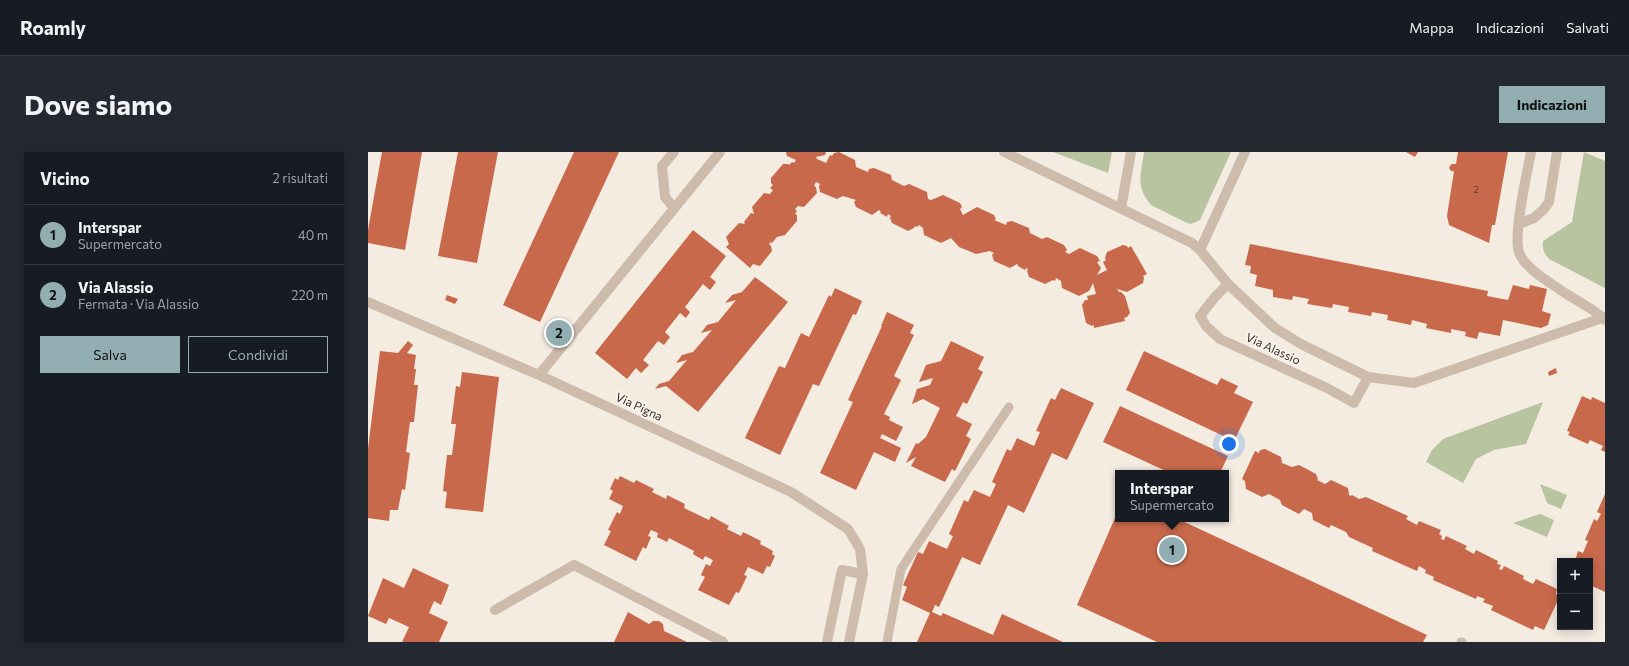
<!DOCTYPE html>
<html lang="it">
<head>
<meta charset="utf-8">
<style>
	body { margin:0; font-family:Commissioner,sans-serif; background:#242831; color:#f1f3f6 }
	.controls { position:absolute; right:12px; bottom:12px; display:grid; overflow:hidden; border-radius:0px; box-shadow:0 2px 10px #0003 }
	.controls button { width:36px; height:36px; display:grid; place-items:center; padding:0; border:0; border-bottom:1px solid #363941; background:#171b24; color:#f1f3f6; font:20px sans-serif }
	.you { position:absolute; left:861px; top:292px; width:14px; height:14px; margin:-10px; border:3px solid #fff; border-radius:50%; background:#1a73e8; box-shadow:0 0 0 6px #1a73e833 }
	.badge { display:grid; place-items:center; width:26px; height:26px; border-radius:50%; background:#92aeb2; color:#111; font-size:13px; font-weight:700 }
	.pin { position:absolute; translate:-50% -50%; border:2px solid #fff; box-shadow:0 1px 4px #0006 }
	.popup { position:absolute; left:747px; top:318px; width:114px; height:52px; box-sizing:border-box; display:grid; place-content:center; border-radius:0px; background:#171b24; filter:drop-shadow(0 1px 3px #0005); font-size:13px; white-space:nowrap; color:#9ea1a6 }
	.popup b { font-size:15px; color:#f1f3f6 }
	.popup::after { content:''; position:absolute; left:50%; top:100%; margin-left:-8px; border:8px solid transparent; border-top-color:#171b24 }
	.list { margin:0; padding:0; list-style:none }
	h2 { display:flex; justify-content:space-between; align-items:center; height:52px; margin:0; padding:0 16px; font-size:17px }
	h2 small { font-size:13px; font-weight:400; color:#9ea1a6 }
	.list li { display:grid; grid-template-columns:26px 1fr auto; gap:12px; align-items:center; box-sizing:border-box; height:60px; padding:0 16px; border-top:1px solid #363941 }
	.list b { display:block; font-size:15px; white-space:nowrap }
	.list p { margin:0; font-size:13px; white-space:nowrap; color:#9ea1a6 }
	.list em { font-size:13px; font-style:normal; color:#9ea1a6 }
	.actions { display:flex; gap:8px; padding:12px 16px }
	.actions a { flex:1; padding:9px 0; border:1px solid #92aeb2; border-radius:0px; text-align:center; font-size:14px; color:#92aeb2 }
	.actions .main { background:#92aeb2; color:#111 }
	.map { position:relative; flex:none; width:1237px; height:490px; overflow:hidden; border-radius:0px }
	header { display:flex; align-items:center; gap:24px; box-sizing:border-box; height:56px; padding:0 20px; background:#171b24; border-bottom:1px solid #363941 }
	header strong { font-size:19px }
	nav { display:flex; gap:22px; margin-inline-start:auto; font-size:14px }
	.intro { display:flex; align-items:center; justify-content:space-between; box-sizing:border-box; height:96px; padding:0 24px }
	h1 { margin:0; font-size:28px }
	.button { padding:10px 18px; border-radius:0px; background:#92aeb2; color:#111; font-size:14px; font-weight:700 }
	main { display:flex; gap:24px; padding:0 24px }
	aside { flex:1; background:#171b24; border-radius:0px; box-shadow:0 2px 10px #0003 }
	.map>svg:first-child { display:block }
	.green { fill:#b8c4a0 }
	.building { fill:#c8694b }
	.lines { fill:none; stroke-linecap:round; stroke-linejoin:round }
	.service { stroke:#cdbbac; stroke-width:9 }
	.minor { stroke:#cdbbac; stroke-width:10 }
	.labels { text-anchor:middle; stroke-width:3.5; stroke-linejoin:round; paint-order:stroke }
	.number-label { font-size:10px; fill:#5e3e33 }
	.street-label { font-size:12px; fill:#3b302b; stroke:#fbf5ee }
</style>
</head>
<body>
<header>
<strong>Roamly</strong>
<nav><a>Mappa</a><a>Indicazioni</a><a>Salvati</a></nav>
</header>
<div class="intro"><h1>Dove siamo</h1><a class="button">Indicazioni</a></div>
<main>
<aside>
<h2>Vicino<small>2 risultati</small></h2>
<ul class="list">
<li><span class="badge">1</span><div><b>Interspar</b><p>Supermercato</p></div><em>40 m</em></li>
<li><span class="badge">2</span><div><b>Via Alassio</b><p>Fermata · Via Alassio</p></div><em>220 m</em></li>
</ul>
<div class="actions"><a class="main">Salva</a><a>Condividi</a></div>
</aside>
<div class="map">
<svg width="1237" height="490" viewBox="0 0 1237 490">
	<rect width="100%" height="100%" fill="#f4ebe1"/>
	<path class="green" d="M685,0H744L740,21Z
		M776,0H863L832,68L823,72L819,71L783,53C767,34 773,23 776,0Z
		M1216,0L1237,9V136L1181,107C1176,101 1174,97 1175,89L1204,70Z
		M1175,250L1158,292L1126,298L1108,307L1095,331L1058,310L1064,298L1075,287Z
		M1172,332L1199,343L1193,357L1179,351Z
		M1172,362L1186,368L1179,385L1145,371Z"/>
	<path class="building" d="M14,0H54L37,98L0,91V78Z
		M90,0H130L109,111L70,104Z
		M206,0H251L172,170L135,153Z
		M418,0H458L457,3L448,5L449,7L458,11L462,3L464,4L466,1L471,0L487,8L488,15L500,20L501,17L506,16L523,23L524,28L536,34L541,32L559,40L560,47L563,48L575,43L592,51L594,55L592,57L595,63L609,55L626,63L628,67L626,68L638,73L639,70L644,69L661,76L662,81L674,87L679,85L696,93L699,98L697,100L701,102L712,96L729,104L732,109L729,110L733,116L729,123L739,118L735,110L738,108L737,106L739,100L755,93L759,94L760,96L763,94L779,122L775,124L776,126L775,131L759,140L749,137L751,140H753L757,144L762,161L759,165L756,166L757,169L726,176V173L724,174L718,171L714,153L717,148H720L719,144L728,142L725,131L721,139L711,144L694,136L693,129L688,126L687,129L685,128L677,132L661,125L659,119L660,117L658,116L657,118L650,114V113L649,112L642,116L626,109L624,103L626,101L622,99L608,102L591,95L583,86L573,91L556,83L555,76L551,73L549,75L547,74L546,76L540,79L524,71L522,66L523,64L520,62L519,65L512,61L513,60L511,58L504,63L488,55L486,50L488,48L475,44L469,47L452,40L451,34L452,32L448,30L446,34L448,35L449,41L436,55L430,54L427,57L429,59L427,62L429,63V69L417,83L409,85L404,91L403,90L401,92L403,94L404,99L392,114L385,112L382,116L358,95L361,92L358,85L371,71L377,72L376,70L383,61L386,62L384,55L396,41L402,42L405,38L402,36L405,33L403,31V26L415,12H420L421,13L424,10L426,11L428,8L419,4Z
		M1038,0H1050L1047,5Z
		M1090,0H1140L1127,73H1124L1121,91L1081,73L1079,64L1086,19H1083L1081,16L1082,14L1084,12H1088Z
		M325,78L358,104L342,125L348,130L342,138L335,132L317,155L322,160L318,166L312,161L297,180L302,185L296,193L290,189L275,208L281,213L273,221L268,216L259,227L227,201Z
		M882,92L1120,139L1119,144L1140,148L1145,133L1161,137L1162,133L1179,137L1174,159L1183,162L1180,173L1173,176L1135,168L1132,184L1111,180L1109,187L1097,184L1098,180L1083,177V181L1058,176L1059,172L1044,168L1043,173L1019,168L1020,163L1004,160L1003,164L980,160L981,155L965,152L964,156L939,152L941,147L925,144L924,148L905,145V138L887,134L889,123L882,121L883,114L877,113Z
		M387,125L420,150L330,260L298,234L287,237L291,232L301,229L319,208L308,211L314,203L325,200L344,178L333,181L339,173L350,170L368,148L357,151L364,143L374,140Z
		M467,136L494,149L488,163L485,162L451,234L445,232L412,303L377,286L411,214L417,216L433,181L441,185L461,143L463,145Z
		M79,143L90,147L87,152L77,148Z
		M519,160L546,173L542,181L546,183L526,224L533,228L516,262L522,265L521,268L535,275L528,289L514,282L512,286L533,296L527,310L506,300L488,338L452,321L485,250L480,248L514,174H513Z
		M40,189L45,193L39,201L48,203L46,217H48L46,233H50L46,270H42L38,300L42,301L37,338L34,337L30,358H22L21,369L0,366V297L12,199L30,201Z
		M583,189L616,205L610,217L615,220L599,252L595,250L588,264L604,272L598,284L603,287L587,319L584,317L577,330L543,314L548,305L538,311L548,291L550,292L558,285L572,256L555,247L544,252L549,237L562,233L565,226L551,230L558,213L573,209Z
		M776,199L849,233L853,226L870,234L866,241L885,250L866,289L758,238Z
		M1188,216L1189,221L1181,224L1180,220Z
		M94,220L131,225L115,360L77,356L79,340L75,339L79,303H84L88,272H83L88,234L92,235Z
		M693,236L726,251L699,308L684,301L656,361L640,353L612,413L594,405L571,455L567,453L564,460L573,464L575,461L625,483L634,462L695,490H549L562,461L534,448L539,435L535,433L550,400L555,402L561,389L579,397L585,384L581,382L596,348L600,350L606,338L622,345L628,332L624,330L639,297L643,299L649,286L666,294L672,280L668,279L683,246L687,248Z
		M1214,244L1223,248L1224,245L1237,251V300L1233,298L1235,294L1222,288L1220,292L1200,283L1202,280L1199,279Z
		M752,254L860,304L852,321H802L735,290Z
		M897,297L913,305L914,311L924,315L931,313L948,322L950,327L949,328L957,332L963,328L980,336L981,343L983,344L984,343L991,347L998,345L1040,364L1038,367L1049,373L1051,369L1073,378L1071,382L1074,384L1073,387L1076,388L1078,384L1099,394L1097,397L1106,402L1108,398L1130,409L1129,412L1133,413L1131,417L1134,418L1136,414L1156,424L1155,427L1165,432L1168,427L1189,437L1188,442L1192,444L1176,478L1167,474L1165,478L1123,458L1125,454L1115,450L1117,447L1109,444L1108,447L1065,428L1066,425L1057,421L1058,418L1051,414L1049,419L1004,399L1005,396L981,385L978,380L963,373L961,376L945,368L944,361L936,357L931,362L914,353L912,348L901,342L894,345L878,337L877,329L874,327L887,299L891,301L892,298Z
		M252,324L266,331L268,328L286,337L284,340L298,347L299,343L317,352L316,356L341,368L343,364L361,374L359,377L373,384L375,380L393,389L392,392L405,399L404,402L407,404L402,415L399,414L395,422L380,415L376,423L379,424L371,441L368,440L361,453L330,438L337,425L333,423L338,412L342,414L345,408L337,404L335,408L325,402L326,399L301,386L299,390L289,385L290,381L283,378L280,384L283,385L278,397L275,395L268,409L236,393L243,379L240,378L249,360L252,362L255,354L241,347L245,339L242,337L247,326L250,328Z
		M1237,342V440L1222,433V409H1207L1210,399L1215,401L1220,389L1217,388L1226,367L1229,369L1233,362L1229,360Z
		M750,359V367H810L1059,483L1055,490H789L709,453Z
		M45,416L81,433L73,453L66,449L61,461L80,470L71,490H34L41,475L21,466L18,472L0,464L15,426L36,436Z
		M260,460L281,472L285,469H291L295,472L296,479L319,490H246Z"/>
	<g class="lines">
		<path class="service" d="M519,490L533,417L641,255
			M1093,490H1094"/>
		<path class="minor" d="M306,0L294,14L297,45L306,56
			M636,0L824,91L832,98L860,132L907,176L933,192L1000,225L1046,231L1237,165
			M1163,0C1159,21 1145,82 1151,100C1155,114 1179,129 1191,137C1203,146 1227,157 1237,168
			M753,56L763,0
			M1151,72L1166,66L1176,57L1181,50L1189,0
			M832,98L877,0
			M860,132L847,145L832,164L838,174L852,187L959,236L986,251L1000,225
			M0,150L171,223L423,340L480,377L492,397L495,422L481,490
			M171,223L352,0
			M127,458L206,413L355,490
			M459,490L474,418L495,422"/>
	</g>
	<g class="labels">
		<g class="number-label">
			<text x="1108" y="41">2</text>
		</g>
		<g class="street-label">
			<text transform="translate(905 197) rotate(25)" y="4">Via Alassio</text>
			<text transform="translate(271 255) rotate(25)" y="4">Via Pigna</text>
		</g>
	</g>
</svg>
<div class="controls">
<button>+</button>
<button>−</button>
</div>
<div class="you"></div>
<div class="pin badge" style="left:804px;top:398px">1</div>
<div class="popup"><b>Interspar</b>Supermercato</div>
<div class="pin badge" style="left:191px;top:181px">2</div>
</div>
</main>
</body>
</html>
